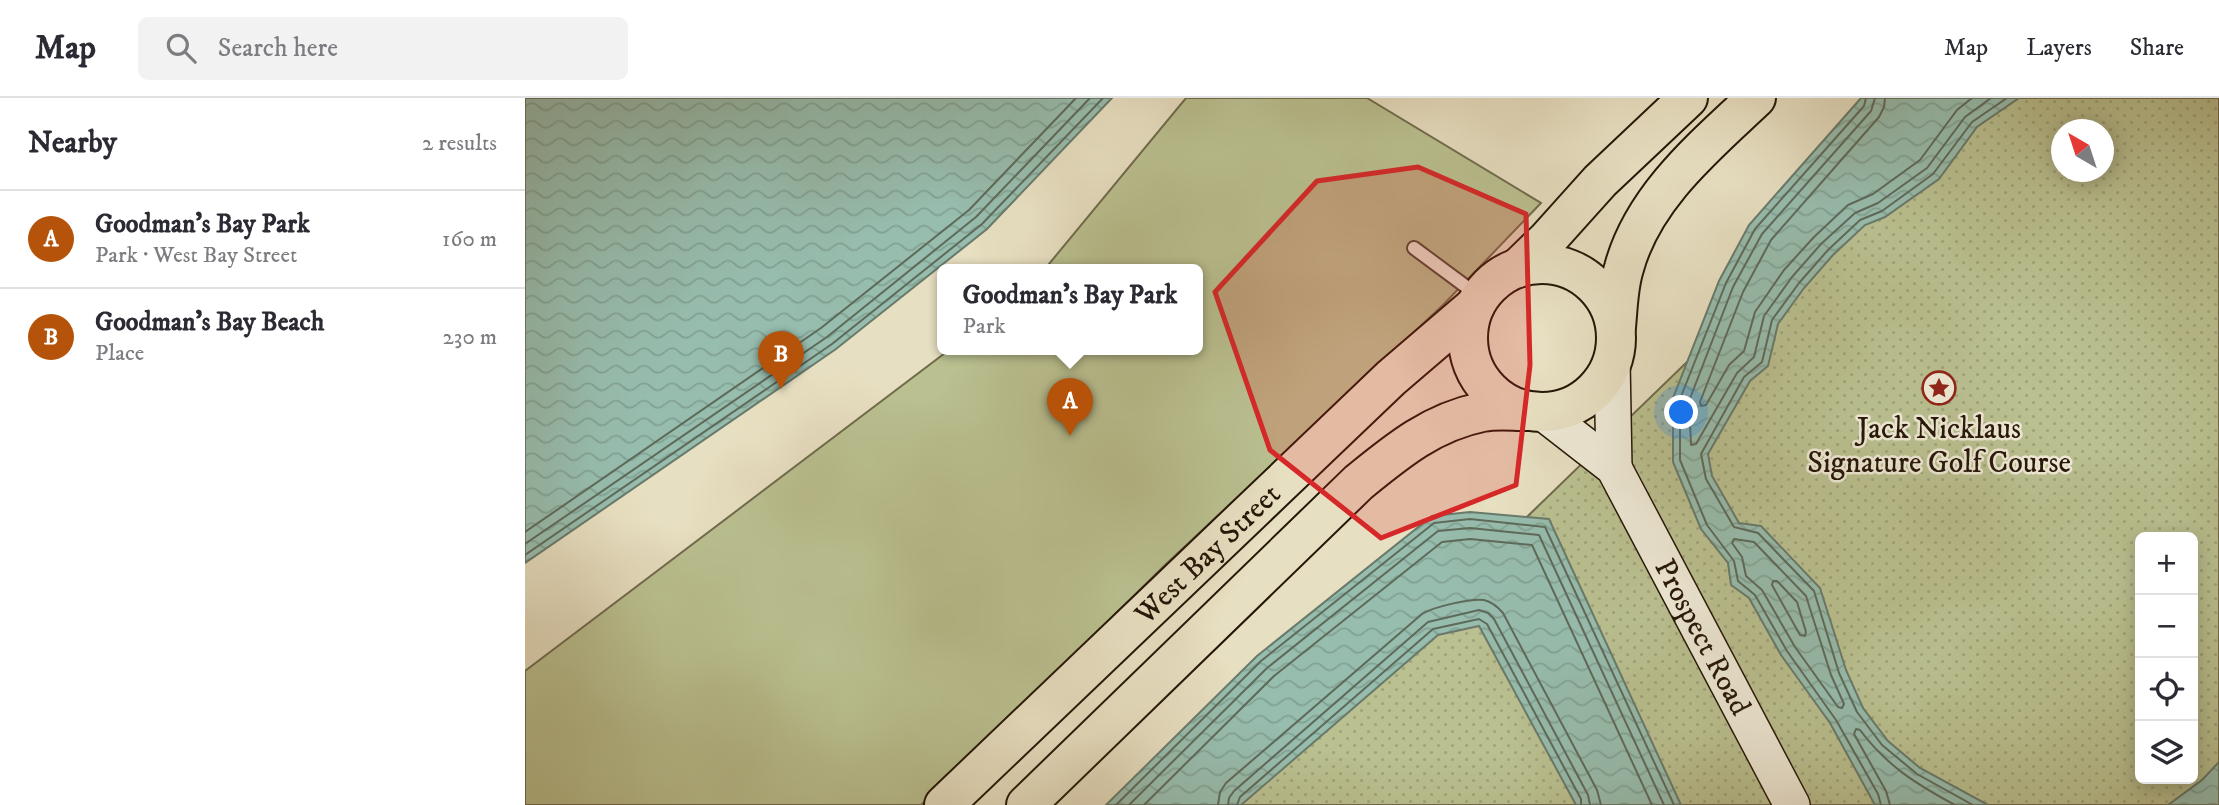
<!DOCTYPE html>
<html lang="en">
<head>
<meta charset="utf-8">
<style>
	body { margin:0; font-family:"IM FELL DW Pica",serif; background:#f2f2f3; color:#2b2b33 }
	.controls { position:absolute; right:21px; bottom:21px; display:grid; overflow:hidden; border-radius:10px; box-shadow:0 4px 18px #0003 }
	.controls button { width:63px; height:63px; display:grid; place-items:center; padding:0; border:0; border-bottom:2px solid #e1e1e2; background:#fff; color:#2b2b33; font:35px sans-serif }
	.compass { position:absolute; left:1526px; top:21px; width:63px; height:63px; border-radius:50%; background:#fff; box-shadow:0 4px 18px #0003; rotate:321deg }
	.you { position:absolute; left:1157px; top:315px; width:24px; height:24px; margin:-18px; border:5px solid #fff; border-radius:50%; background:#1a73e8; box-shadow:0 0 0 10px #1a73e833 }
	.badge { display:grid; place-items:center; width:46px; height:46px; border-radius:50%; background:#b45309; color:#fff; font-size:23px; font-weight:700 }
	.pin { position:absolute; translate:-50% -58px; filter:drop-shadow(0 2px 4px #0008) }
	.pin::after { content:''; position:absolute; top:37px; width:24px; height:21px; background:inherit; clip-path:polygon(0 0,100% 0,50% 100%) }
	.popup { position:absolute; left:412px; top:166px; width:266px; height:91px; box-sizing:border-box; display:grid; place-content:center; border-radius:10px; background:#fff; filter:drop-shadow(0 2px 5px #0005); font-size:23px; white-space:nowrap; color:#7c7c81 }
	.popup b { font-size:26px; color:#2b2b33 }
	.popup::after { content:''; position:absolute; left:50%; top:100%; margin-left:-14px; border:14px solid transparent; border-top-color:#fff }
	.list { margin:0; padding:0; list-style:none }
	h2 { display:flex; justify-content:space-between; align-items:center; height:91px; margin:0; padding:0 28px; font-size:30px }
	h2 small { font-size:23px; font-weight:400; color:#7c7c81 }
	.list li { display:grid; grid-template-columns:46px 1fr auto; gap:21px; align-items:center; box-sizing:border-box; height:98px; padding:0 28px; border-top:2px solid #e1e1e2 }
	.list b { display:block; font-size:26px; white-space:nowrap }
	.list p { margin:0; font-size:23px; white-space:nowrap; color:#7c7c81 }
	.list em { font-size:23px; font-style:normal; color:#7c7c81 }
	.icon { flex:none; width:38px; height:38px; fill:none; stroke:currentColor; stroke-width:2; stroke-linecap:round; stroke-linejoin:round }
	.map { position:relative; flex:none; width:1694px; height:707px; overflow:hidden }
	header { display:flex; align-items:center; gap:42px; box-sizing:border-box; height:98px; padding:0 35px; background:#fff; border-bottom:2px solid #e1e1e2 }
	header strong { font-size:33px }
	nav { display:flex; gap:38px; margin-inline-start:auto; font-size:24px }
	.search { width:490px; height:63px; background:#f2f2f3; display:flex; align-items:center; gap:18px; box-sizing:border-box; padding:0 24px; border-radius:10px; color:#7c7c81; font-size:26px }
	main { display:flex }
	aside { flex:1; background:#fff }
	.map>svg:first-child { display:block }
	.grass { fill:url(#grass-dots); stroke:#706b4c; stroke-width:2; fill-rule:evenodd }
	.park { fill:#bac090; stroke:#706b4c; stroke-width:2 }
	.water { fill:url(#water-waves); stroke:#697a6b; stroke-width:2 }
	.lines { fill:none; stroke-linecap:round; stroke-linejoin:round }
	.shore { stroke:#5e6a5a; stroke-width:2 }
	.lane-casing { stroke:#564836; stroke-width:16 }
	.secondary-casing { stroke:#251607; stroke-width:38 }
	.primary-casing { stroke:#251607; stroke-width:42 }
	.lane { stroke:#efead7; stroke-width:12 }
	.secondary { stroke:#efead7; stroke-width:35 }
	.primary { stroke:#e7dfc1; stroke-width:38 }
	.marked { fill:#d62828; fill-opacity:0.2; stroke:#d62828; stroke-width:5; stroke-linejoin:round }
	.labels { text-anchor:middle; stroke-width:5; stroke-linejoin:round; paint-order:stroke }
	.poi-label { font-size:30px; fill:#251607; stroke:#efead7 }
	.street-label { font-size:30px; fill:#251607; stroke:#efead7 }
</style>
</head>
<body>
<header>
<strong>Map</strong>
<div class="search"><svg class="icon" aria-label="search" viewBox="0 0 24 24"><circle cx="10" cy="10" r="6"/><path d="M15 15l6 6"/></svg>Search here</div>
<nav><a>Map</a><a>Layers</a><a>Share</a></nav>
</header>
<main>
<aside>
<h2>Nearby<small>2 results</small></h2>
<ul class="list">
<li><span class="badge">A</span><div><b>Goodman's Bay Park</b><p>Park · West Bay Street</p></div><em>160 m</em></li>
<li><span class="badge">B</span><div><b>Goodman's Bay Beach</b><p>Place</p></div><em>230 m</em></li>
</ul>
</aside>
<div class="map">
<svg width="1694" height="707" viewBox="0 0 1694 707">
	<defs>
		<pattern id="grass-dots" width="8" height="8" patternUnits="userSpaceOnUse" patternTransform="scale(1.75)"><rect width="8" height="8" fill="#bac090"/><path d="M2 2h.1M6 6h.1" fill="none" stroke="#a0a47b" stroke-width="1.8" stroke-linecap="round"/></pattern>
		<pattern id="water-waves" width="16" height="10" patternUnits="userSpaceOnUse" patternTransform="scale(1.75)"><rect width="16" height="10" fill="#97bdae"/><path d="M0 5q4-4 8 0t8 0" fill="none" stroke="#82a294"/></pattern>
	</defs>
	<rect width="100%" height="100%" fill="#e7dfc1"/>
	<filter id="stains"><feTurbulence type="fractalNoise" baseFrequency=".00286" numOctaves="4"/><feColorMatrix values="0 0 0 0 .2 0 0 0 0 .09 0 0 0 0 .02 0 0 0 .5 -.17"/></filter>
	<radialGradient id="worn" r=".72"><stop offset=".6" stop-color="#630" stop-opacity="0"/><stop offset="1" stop-color="#630" stop-opacity=".3"/></radialGradient>
	<path class="grass" d="M1409,0H1694V707H618L975,445L1289,141ZM1536,32H1578V74H1536ZM1615,439H1668V681H1615Z"/>
	<path class="park" d="M661,0H842L1016,105L918,207L639,468L396,707H0V573L424,252H673V172H519Z"/>
	<path class="water" d="M0,0H587L462,131L311,251L0,465Z
		M1336,0H1494L1452,29L1414,81L1360,119L1340,127L1308,157L1279,190L1253,226L1243,268L1225,283L1183,356L1187,378L1214,425L1236,428L1295,490L1321,572L1338,610L1363,643L1395,670L1463,707H1350L1305,625L1256,557L1224,500L1206,487L1203,465L1176,431L1148,364V300L1194,183L1224,127Z
		M945,414L1024,421L1156,707H1051L954,528L913,537L716,707H581L732,558L907,418Z
		M1694,664V707H1643L1677,682Z"/>
	<g class="lines">
		<path class="shore" d="M1341,0L1339,8L1230,131L1201,185L1155,301V362L1182,427L1209,463L1213,483L1230,497L1262,553L1311,622L1353,696L1356,707
			M1350,0L1346,13L1237,136L1208,189L1164,303L1166,347L1171,346L1212,275L1229,259L1239,218L1267,179L1296,146L1330,115L1353,105L1402,70L1440,19L1466,0
			M1360,0L1359,9L1354,19L1246,142L1218,194L1175,304L1176,308L1181,307L1204,267L1219,253L1230,214L1259,172L1289,139L1323,107L1348,96L1395,62L1432,12L1447,0
			M0,434L296,230L444,112L551,0
			M1209,441L1229,444L1281,498L1306,577L1319,606L1317,610L1313,609L1270,549L1237,492L1221,478L1217,459L1207,445Z
			M0,446L302,239L451,119L565,0
			M0,457L307,246L457,126L578,0
			M1248,483H1252L1272,504L1281,534L1280,538L1275,537L1247,487Z
			M591,707L736,563L909,425L945,421L1020,429L1149,707
			M604,707L742,570L913,433L945,430L1014,437L1139,707
			M619,707L749,578L917,444L945,441L1007,447L1127,707
			M693,707L695,694L701,685L897,516C908,509 946,500 959,502C967,504 973,509 978,515L1072,692L1076,707
			M703,707L704,700L709,693L903,524L954,512L963,515L969,521L1063,697L1065,707
			M712,707L715,699L908,531L954,521L962,526L1056,701V707
			M1365,707L1361,693L1329,636L1331,631L1335,632C1362,668 1391,686 1430,707
			M1448,707L1392,676L1357,647L1332,614L1314,575L1289,493L1233,435L1209,429L1181,381L1176,356L1219,279L1237,264L1247,222L1274,185L1303,152L1335,122L1357,113L1408,76L1447,24L1482,0"/>
		<defs>
			<path id="lane" d="M889,150L955,199"/>
			<g id="secondary">
				<path d="M1087,263L1089,370"/>
				<path id="s1" d="M1017,314L1089,370L1267,707"/>
			</g>
			<g id="primary">
				<circle cx="1017" cy="240" r="74"/>
				<path d="M993,170L1022,142L1075,83L1163,0"/>
				<path d="M1091,229C1093,209 1093,189 1099,170C1118,99 1180,48 1231,0"/>
				<path id="s2" d="M419,707L866,280L950,208"/>
				<path d="M501,707L834,384C872,353 907,324 957,314C971,311 987,313 1001,313"/>
			</g>
		</defs>
		<use href="#lane" class="lane-casing"/>
		<use href="#secondary" class="secondary-casing"/>
		<use href="#primary" class="primary-casing"/>
		<use href="#lane" class="lane"/>
		<use href="#secondary" class="secondary"/>
		<use href="#primary" class="primary"/>
	</g>
	<path class="marked" d="M893,69L1001,116L1005,267L991,387L856,440L745,352L690,194L792,83Z"/>
	<defs>
		<symbol id="sight-ring" viewBox="-11 -11 22 22"><circle r="9.5" fill="#efead7" stroke="#8f2418" stroke-width="1.5"/><path d="M0-6L1.8-2.2L6-1.7L2.9 1.2L3.7 5.4L0 3.3L-3.7 5.4L-2.9 1.2L-6-1.7L-1.8-2.2Z" fill="#8f2418"/></symbol>
	</defs>
	<g fill-rule="evenodd">
		<use href="#sight-ring" x="1395" y="271" width="38" height="38"/>
	</g>
	<g class="labels">
		<g class="poi-label">
			<text x="1414" y="340">Jack Nicklaus<tspan x="1414" dy="34">Signature Golf Course</tspan></text>
		</g>
		<g class="street-label">
			<text dy="10" stroke="none"><textPath href="#s2" startOffset="364">West Bay Street</textPath></text>
			<text dy="10" stroke="none"><textPath href="#s1" startOffset="282">Prospect Road</textPath></text>
		</g>
	</g>
	<rect width="100%" height="100%" filter="url(#stains)"/>
	<rect width="100%" height="100%" fill="url(#worn)"/>
</svg>
<div class="controls">
<button>+</button>
<button>−</button>
<button><svg class="icon" aria-label="locate" viewBox="0 0 24 24"><circle cx="12" cy="12" r="6"/><path d="M12 2v4M12 18v4M2 12h4M18 12h4"/></svg></button>
<button><svg class="icon" aria-label="layers" viewBox="0 0 24 24"><path d="M12 4l9 5-9 5-9-5zM3 14l9 5 9-5"/></svg></button>
</div>
<svg class="compass" viewBox="-18 -18 36 36"><path d="M0-13l5 13h-10z" fill="#e53935"/><path d="M0 13l5-13h-10z" fill="#7c7c81"/></svg>
<div class="you"></div>
<div class="pin badge" style="left:545px;top:338px">A</div>
<div class="popup"><b>Goodman's Bay Park</b>Park</div>
<div class="pin badge" style="left:256px;top:291px">B</div>
</div>
</main>
</body>
</html>
